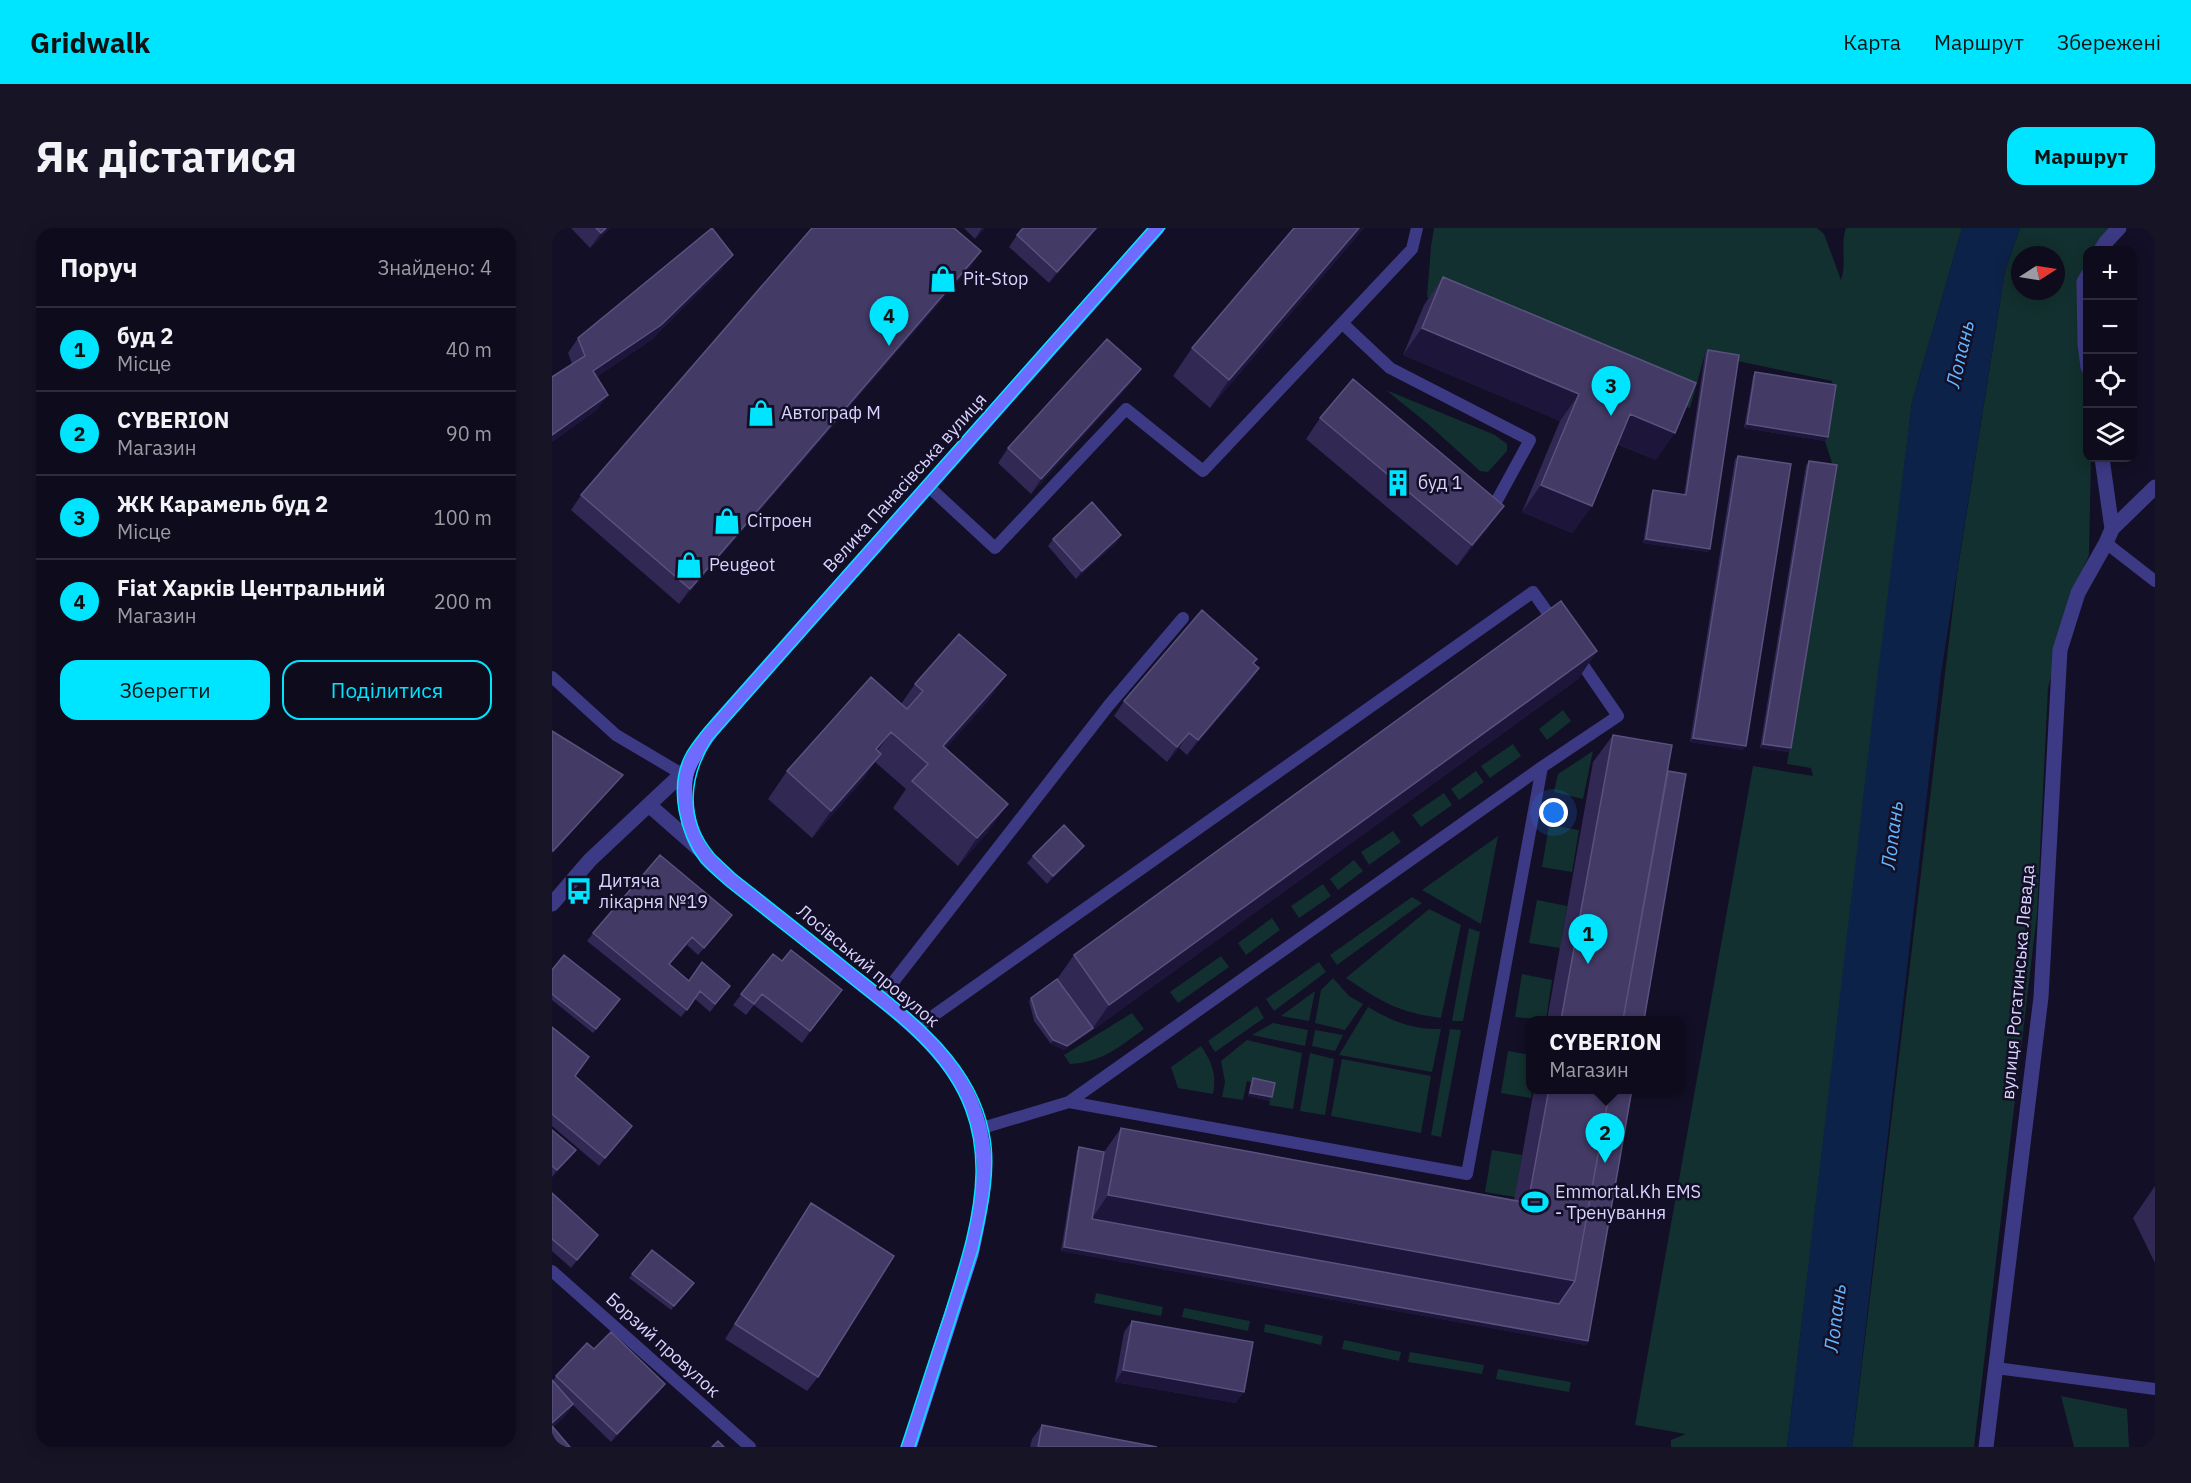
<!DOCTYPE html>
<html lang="uk">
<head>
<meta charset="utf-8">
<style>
	body { margin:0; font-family:"IBM Plex Sans",sans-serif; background:#171425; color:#f1f3f6 }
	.controls { position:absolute; right:18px; top:18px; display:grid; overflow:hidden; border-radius:12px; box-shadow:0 3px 15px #0003 }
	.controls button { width:54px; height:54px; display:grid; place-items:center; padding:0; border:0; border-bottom:2px solid #2e2b3b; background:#0e0b1c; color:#f1f3f6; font:30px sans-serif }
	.compass { position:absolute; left:1459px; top:18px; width:54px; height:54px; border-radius:50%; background:#0e0b1c; box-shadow:0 3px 15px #0003; rotate:78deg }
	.you { position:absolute; left:1002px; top:585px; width:21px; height:21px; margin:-15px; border:4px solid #fff; border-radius:50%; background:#1a73e8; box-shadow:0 0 0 9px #1a73e833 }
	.badge { display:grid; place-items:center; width:39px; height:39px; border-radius:50%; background:#00e5ff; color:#111; font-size:20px; font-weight:700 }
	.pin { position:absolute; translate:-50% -50px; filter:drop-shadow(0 2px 3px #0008) }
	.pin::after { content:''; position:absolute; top:32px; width:21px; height:18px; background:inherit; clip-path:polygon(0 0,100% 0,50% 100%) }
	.popup { position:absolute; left:974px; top:788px; width:159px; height:78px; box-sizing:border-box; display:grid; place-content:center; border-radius:12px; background:#0e0b1c; filter:drop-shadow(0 2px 4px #0005); font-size:20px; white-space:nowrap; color:#9b9ba3 }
	.popup b { font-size:22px; color:#f1f3f6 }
	.popup::after { content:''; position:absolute; left:50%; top:100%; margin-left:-12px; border:12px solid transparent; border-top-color:#0e0b1c }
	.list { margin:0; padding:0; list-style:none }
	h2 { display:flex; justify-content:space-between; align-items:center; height:78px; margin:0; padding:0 24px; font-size:26px }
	h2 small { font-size:20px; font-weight:400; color:#9b9ba3 }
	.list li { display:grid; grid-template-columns:39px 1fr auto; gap:18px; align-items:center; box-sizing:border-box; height:84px; padding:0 24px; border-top:2px solid #2e2b3b }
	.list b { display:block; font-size:22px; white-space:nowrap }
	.list p { margin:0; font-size:20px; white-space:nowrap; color:#9b9ba3 }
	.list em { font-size:20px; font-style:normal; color:#9b9ba3 }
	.actions { display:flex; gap:12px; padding:18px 24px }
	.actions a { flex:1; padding:14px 0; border:2px solid #00e5ff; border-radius:18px; text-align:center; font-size:21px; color:#00e5ff }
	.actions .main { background:#00e5ff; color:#111 }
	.icon { flex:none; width:33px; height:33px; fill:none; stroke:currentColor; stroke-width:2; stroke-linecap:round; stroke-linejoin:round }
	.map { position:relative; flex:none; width:1603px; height:1219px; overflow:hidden; border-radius:18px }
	header { display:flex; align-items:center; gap:36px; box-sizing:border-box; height:84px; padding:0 30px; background:#00e5ff; color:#111 }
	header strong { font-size:28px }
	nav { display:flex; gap:33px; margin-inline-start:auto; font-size:21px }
	.intro { display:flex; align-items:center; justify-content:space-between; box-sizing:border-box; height:144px; padding:0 36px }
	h1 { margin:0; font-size:42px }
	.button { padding:15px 27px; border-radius:18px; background:#00e5ff; color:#111; font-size:21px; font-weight:700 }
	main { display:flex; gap:36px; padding:0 36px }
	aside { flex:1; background:#0e0b1c; border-radius:18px; box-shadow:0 3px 15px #0003 }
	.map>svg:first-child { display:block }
	.green { fill:#12302f; fill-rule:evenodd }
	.water { fill:#0c2248 }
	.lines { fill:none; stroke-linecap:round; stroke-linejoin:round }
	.lane { stroke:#3d3a85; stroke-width:12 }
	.street { stroke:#3d3a85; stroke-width:15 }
	.secondary { stroke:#6f6bff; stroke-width:15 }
	.tram { stroke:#00e5ff; stroke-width:1.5 }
	.wall { fill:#312854 }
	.shaded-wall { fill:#1d163a }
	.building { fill:#433a66; stroke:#5a527e; stroke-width:1.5 }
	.labels { text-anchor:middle; stroke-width:5; stroke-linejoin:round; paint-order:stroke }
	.poi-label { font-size:18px; fill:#d9d4ff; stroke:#130f26; text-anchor:start }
	.street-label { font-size:18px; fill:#d9d4ff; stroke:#130f26 }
	.water-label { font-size:20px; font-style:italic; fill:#62b6ff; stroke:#130f26 }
</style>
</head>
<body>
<header>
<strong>Gridwalk</strong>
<nav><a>Карта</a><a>Маршрут</a><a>Збережені</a></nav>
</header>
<div class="intro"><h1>Як дістатися</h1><a class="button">Маршрут</a></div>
<main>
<aside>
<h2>Поруч<small>Знайдено: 4</small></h2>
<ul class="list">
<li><span class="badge">1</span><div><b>буд 2</b><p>Місце</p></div><em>40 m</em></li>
<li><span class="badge">2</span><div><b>CYBERION</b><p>Магазин</p></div><em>90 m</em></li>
<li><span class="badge">3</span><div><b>ЖК Карамель буд 2</b><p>Місце</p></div><em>100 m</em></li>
<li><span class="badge">4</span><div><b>Fiat Харків Центральний</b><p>Магазин</p></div><em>200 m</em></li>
</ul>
<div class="actions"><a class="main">Зберегти</a><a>Поділитися</a></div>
</aside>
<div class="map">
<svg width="1603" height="1219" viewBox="0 0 1603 1219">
	<rect width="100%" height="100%" fill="#130f26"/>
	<path class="green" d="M882,0H1265L1272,6L1289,52C1295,35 1288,17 1294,0H1410L1360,174L1235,1219H1119V1212L1134,1206L1083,1197L1201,538L1261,548L1259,540L1235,536L1282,241L1273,213L1280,153L1153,126L1138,180L1129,178L875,69L879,18Z
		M1468,0H1566L1549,22H1536L1535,47L1532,54L1536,230H1539L1537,327L1526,353L1496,460L1485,686L1422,1219H1300L1405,346L1453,43ZM1468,27H1504V63H1468Z
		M834,162L943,207L955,216V223L936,244L928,243L876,196Z
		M1011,482L1019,493L995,512L987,501Z
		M961,516L969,528L938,550L929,538Z
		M1041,523L1031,571L1002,564L1006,546Z
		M924,543L932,554L907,572L899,561Z
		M892,565L900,577L869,599L860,587Z
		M997,597L1027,602L1020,644L990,639Z
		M841,603L849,614L817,637L809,624Z
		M946,608L929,696L870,662Z
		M802,632L811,643L786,662L778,651Z
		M771,656L779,668L747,690L739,678Z
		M860,669L870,675L785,737L778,727Z
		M985,672L1015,678L1008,720L977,715Z
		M877,681L909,697L889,790C845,784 830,774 794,750Z
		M720,690L728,702L694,727L686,715Z
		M917,700L928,704L911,793H900Z
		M669,728L677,739L626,775L618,764Z
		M767,734L774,744L722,783L714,771Z
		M970,746L1000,752L994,792L963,789Z
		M781,750L797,768L811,776L793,802L763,795L769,762Z
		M763,763L757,793L729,788Z
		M705,778L712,790L663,824L656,813Z
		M816,779C840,793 861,802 889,801L880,844L787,827Z
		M580,785L592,801C567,819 551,834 518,836L512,827Z
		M721,795L756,802L753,818L700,807Z
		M898,801L909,802L889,909L879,907Z
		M763,802L791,807L783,823L760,818Z
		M695,812L750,825L741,881L717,877L720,859L695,853L691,872L670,869L673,854L669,833Z
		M649,818C660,834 665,847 661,866L626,860L619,839Z
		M956,823L978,827V862H980L979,870L949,865Z
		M758,825L782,831L773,887L748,883Z
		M790,831L879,848L869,905L779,888Z
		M940,922L970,927L963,969L933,964Z
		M544,1065L611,1079L609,1088L542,1075Z
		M632,1080L698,1093L696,1103L630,1089Z
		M713,1096L771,1108L769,1117L712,1104Z
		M792,1112L849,1124L847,1133L790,1121Z
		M858,1124L932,1137L930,1146L856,1134Z
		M946,1141L1019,1154L1017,1164L944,1151Z
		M1509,1168L1575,1181L1577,1219H1522Z"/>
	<path class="water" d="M1410,0H1468L1453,43L1389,445L1300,1219H1235L1324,460L1360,174Z"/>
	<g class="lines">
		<path class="lane" d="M790,95L838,140L978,212L938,285
			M376,258L443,320L574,181L651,243L860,21L865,0
			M1554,315L1603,353
			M0,449L64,507L135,549
			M328,771L557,477L631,390
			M364,800L981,364L1003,395
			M517,874L915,946L990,539
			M427,901L517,874L990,539L1066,488L1024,427
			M0,1043L198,1219
			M1444,1140L1603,1161"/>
		<path class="street" d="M1549,22L1554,14L1567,0
			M1536,47L1532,54L1533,116L1536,139
			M1550,230L1560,301
			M97,577L147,621
			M0,676L38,632L136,540
			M1434,1219L1489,769L1508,422L1526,365L1554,315L1560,301L1603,259"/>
		<path class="secondary" d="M357,1219L419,1026C427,989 437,947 429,909C415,831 348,787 291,741C253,711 215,680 177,650C168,642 157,634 150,624C136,605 127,559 137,538C144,522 155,508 166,495L605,0"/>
		<path class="tram" d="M349,1219C364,1174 378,1129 393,1085C423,989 452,903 374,820C351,795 324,776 298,755C257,723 217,691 176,659C167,651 157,643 149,634C128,606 117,561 133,528C138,518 145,510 152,501L596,0
			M363,1219L426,1022C434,985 445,943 437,905C422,827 351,780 294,734C257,704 220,675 183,646C176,639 169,633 162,626C132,591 137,548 160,512L613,0"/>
	</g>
	<path class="wall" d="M19,0H58L38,20Z
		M412,0H433L423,11Z
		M546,0L497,55L457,19L465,7Z
		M742,0H812L658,180L621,148L640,120Z
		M429,23L419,38L127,376L19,282L29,267Z
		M170,41L99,112L44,149L46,181L0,214V149L20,136L16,125L26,110Z
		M891,49L1104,232L1065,216L1040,278L1020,305L970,284L1008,193L851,127L872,77Z
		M1156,122L1158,321L1156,324L1091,315L1099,266L1101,262L1132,267L1153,126Z
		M589,141L578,156L479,266L446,235L456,220Z
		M1203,144L1276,209L1273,213L1192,200L1201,148Z
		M768,190L937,299L905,338L754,211Z
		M1186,228L1194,518L1191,522L1138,514L1183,231Z
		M1257,233L1239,520L1236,524L1208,520L1254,237Z
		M569,307L564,315L524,351L496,318L501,311Z
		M1045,423L1026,451L538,804L512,822L499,816L482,793L477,773L479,770L505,751L522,727Z
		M702,436L697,455L635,527L627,520L615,534L562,488L572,473Z
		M454,447L435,474L393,521L436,604L406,638L341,580L354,561L323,534L310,553L260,610L216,571L235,543L349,476L363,456Z
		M1061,507L1116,543L1092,792H995L1041,534Z
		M527,625L495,656L475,635L481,628Z
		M175,694L146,727L135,717L118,736L137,753L178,758L158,784L143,771L129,789L35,713L41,705Z
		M221,726L282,773L250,815L202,777L194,787L181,777Z
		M0,742L68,771L41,805L0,772Z
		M0,799L23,848L75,906L47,938L0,898Z
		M701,850L720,869L717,873L696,868L699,854Z
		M982,861H1080L1036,1113L1034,1117L509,1023L525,923L527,919L552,924L569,900L962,972Z
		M0,902L24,922L18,930L0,949Z
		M1603,958V1035L1581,990Z
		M0,965L46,1007L19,1040L0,1023Z
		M259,975L266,1149L255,1163L173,1111Z
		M100,1022L140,1058L119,1082L77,1050Z
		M580,1093L684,1175L563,1154L572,1104Z
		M42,1121L108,1163L59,1214L21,1177L13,1188L1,1199L0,1219L1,1153L4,1148Z
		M490,1197L605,1219H478L480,1211Z"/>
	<path class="shaded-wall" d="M54,0H58L38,20L49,5Z
		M430,0H433L423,11Z
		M544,0H546L497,55L505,44Z
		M807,0H812L658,180L677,152Z
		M429,23L419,38L127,376L138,361Z
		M181,27L170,41L99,112L30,158L41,143Z
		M870,100L1027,166L1008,193L851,127Z
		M589,141L578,156L479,266L489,251Z
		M56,167L46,181L0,214V207Z
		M1078,186L1123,205L1104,232L1059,213Z
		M1195,196L1276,209L1273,213L1192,200Z
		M989,257L1040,278L1020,305L970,284Z
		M952,278L937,299L905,338L920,317Z
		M569,307L564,315L524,351L530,343Z
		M1094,311L1158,321L1156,324L1091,315Z
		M1045,423L1026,451L538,804L512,822L499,816L501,812L541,800L557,777Z
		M707,440L697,455L635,527L646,512Z
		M454,447L435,474L371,546L391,518Z
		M339,504L320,531L324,521Z
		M637,505L627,520L615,534L625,519Z
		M1141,510L1194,518L1191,522L1138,514Z
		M1211,516L1239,520L1236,524L1208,520Z
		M329,526L310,553L260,610L279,583Z
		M71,547L65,554L0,626L1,623Z
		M456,576L436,604L406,638L425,610Z
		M532,618L527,625L495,656L501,648Z
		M140,709L135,717L111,743L117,736Z
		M290,762L282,773L250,815L258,803Z
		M698,865L720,869L717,873L696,868Z
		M80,898L75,906L47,938L53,930Z
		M24,922L18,930L0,949L5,942Z
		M556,967L1023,1053L1004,1080L537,995Z
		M46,1007L41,1015L19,1040L25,1032Z
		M512,1019L1036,1113L1034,1117L509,1023Z
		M571,1142L692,1164L684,1175L563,1154Z
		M113,1156L108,1163L59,1214L65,1206Z
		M21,1176L13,1188L0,1199V1195Z"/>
	<path class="building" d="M44,0H54L49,5Z
		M160,0L181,27L109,97L41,143L56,167L0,207V149L33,128L26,110Z
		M260,0H402L429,23L138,361L29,267Z
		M471,0H544L505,44L465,7Z
		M742,0H807L677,152L640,120Z
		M891,49L1144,155L1123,205L1078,186L1040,278L989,257L1027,166L870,100Z
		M555,111L589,141L489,251L456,220Z
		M1156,122L1187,127L1158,321L1094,311L1101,262L1134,267Z
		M1203,144L1284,157L1276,209L1195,196Z
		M801,151L952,278L920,317L768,190Z
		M1186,228L1239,236L1194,518L1141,510Z
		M1257,233L1285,237L1239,520L1211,516Z
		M540,274L569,307L530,343L501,311Z
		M1009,373L1045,423L557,777L522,727Z
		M650,382L705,431L701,435L707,440L646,512L637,505L625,519L572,473Z
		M407,406L454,447L391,518L456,576L425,610L360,553L376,536L339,504L324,521L329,526L279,583L235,543L319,449L355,481L371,463L363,456Z
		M0,503L71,547L1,623H0Z
		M1061,507L1120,517L1071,792H1009Z
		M1116,543L1134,546L1092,792H1071Z
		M512,597L532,618L501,648L481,628Z
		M108,627L180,687L152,720L140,709L117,736L137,753L150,734L178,758L163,776L148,763L135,782L41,705Z
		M239,722L290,762L258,803L210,766L202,776L189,766L221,726L230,733Z
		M12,727L68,771L44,801L0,766V742Z
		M505,751L541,800L515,818L501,812L485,789L479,770Z
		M0,799L37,829L23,848L80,898L53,930L0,886Z
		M701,850L723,855L720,869L698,865Z
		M997,861H1058L1023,1053L556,967L569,900L976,975Z
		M1058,861H1080L1036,1113L512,1019L527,919L552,924L540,991L1007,1076L1023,1053Z
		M0,902L24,922L5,942L0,938Z
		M0,965L46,1007L25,1032L0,1011Z
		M259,975L342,1028L266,1149L183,1096Z
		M100,1022L142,1055L122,1078L80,1046Z
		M580,1093L701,1114L692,1164L571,1142Z
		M59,1104L113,1156L65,1206L4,1148L35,1115L42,1121Z
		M0,1152L21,1176L0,1195Z
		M490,1197L605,1219H486Z
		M0,1198L18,1219H0Z
		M166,1213L172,1219H160Z"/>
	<defs>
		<symbol id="shop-bare" viewBox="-9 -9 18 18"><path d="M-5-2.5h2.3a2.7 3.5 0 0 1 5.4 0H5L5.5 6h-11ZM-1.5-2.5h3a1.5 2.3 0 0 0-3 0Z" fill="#00e5ff" stroke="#130f26" stroke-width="2.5" paint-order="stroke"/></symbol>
		<symbol id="building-bare" viewBox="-9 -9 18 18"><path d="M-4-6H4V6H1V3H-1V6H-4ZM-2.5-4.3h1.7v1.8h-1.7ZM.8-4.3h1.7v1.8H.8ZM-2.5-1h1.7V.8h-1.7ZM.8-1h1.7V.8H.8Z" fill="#00e5ff" stroke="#130f26" stroke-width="2.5" paint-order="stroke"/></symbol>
		<symbol id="bus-bare" viewBox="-9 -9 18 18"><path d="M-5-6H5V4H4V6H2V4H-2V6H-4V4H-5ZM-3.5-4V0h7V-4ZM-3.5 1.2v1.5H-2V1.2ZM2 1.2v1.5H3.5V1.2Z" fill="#00e5ff" stroke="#130f26" stroke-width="2.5" paint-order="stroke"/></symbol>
		<symbol id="stadium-bare" viewBox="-9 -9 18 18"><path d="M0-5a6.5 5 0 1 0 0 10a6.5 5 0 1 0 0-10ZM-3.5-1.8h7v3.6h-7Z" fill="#00e5ff" stroke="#130f26" stroke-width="2.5" paint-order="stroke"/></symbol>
	</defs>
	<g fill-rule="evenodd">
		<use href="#shop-bare" x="372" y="32" width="38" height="38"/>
		<use href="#shop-bare" x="190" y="166" width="38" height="38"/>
		<use href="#building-bare" x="827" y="236" width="38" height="38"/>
		<use href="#shop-bare" x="156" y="274" width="38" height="38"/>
		<use href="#shop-bare" x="118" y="318" width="38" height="38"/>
		<use href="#bus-bare" x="8" y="644" width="38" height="38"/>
		<use href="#stadium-bare" x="964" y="955" width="38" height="38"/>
	</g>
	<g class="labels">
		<g class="poi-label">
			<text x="411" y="57">Pit-Stop</text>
			<text x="229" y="191">Автограф М</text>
			<text x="866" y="261">буд 1</text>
			<text x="195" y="299">Сітроен</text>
			<text x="157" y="343">Peugeot</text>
			<text x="47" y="659">Дитяча<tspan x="47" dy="21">лікарня №19</tspan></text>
			<text x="1003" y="970">Emmortal.Kh EMS<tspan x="1003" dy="21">- Тренування</tspan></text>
		</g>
		<g class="street-label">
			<text transform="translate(353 255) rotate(-48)" y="6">Велика Панасівська вулиця</text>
			<text transform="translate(316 738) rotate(40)" y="6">Лосівський провулок</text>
			<text transform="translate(1466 754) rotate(-85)" y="6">вулиця Рогатинська Левада</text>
			<text transform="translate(111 1117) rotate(42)" y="6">Борзий провулок</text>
		</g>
		<g class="water-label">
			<text transform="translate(1408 126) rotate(-77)" y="7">Лопань</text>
			<text transform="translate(1340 607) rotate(-83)" y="7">Лопань</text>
			<text transform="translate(1283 1090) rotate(-83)" y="7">Лопань</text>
		</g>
	</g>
</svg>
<div class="controls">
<button>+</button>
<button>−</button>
<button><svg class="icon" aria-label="locate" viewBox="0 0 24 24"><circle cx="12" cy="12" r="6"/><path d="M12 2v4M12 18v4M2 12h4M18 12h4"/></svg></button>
<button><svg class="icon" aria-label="layers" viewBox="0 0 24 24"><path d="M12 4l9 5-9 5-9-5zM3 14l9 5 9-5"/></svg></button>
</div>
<svg class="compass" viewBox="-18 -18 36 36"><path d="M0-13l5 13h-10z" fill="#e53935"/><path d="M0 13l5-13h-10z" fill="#9b9ba3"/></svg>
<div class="you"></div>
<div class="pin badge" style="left:1036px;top:736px">1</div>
<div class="pin badge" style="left:1053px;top:935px">2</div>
<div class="popup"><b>CYBERION</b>Магазин</div>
<div class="pin badge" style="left:1059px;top:188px">3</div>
<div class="pin badge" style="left:337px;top:118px">4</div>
</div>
</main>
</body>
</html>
